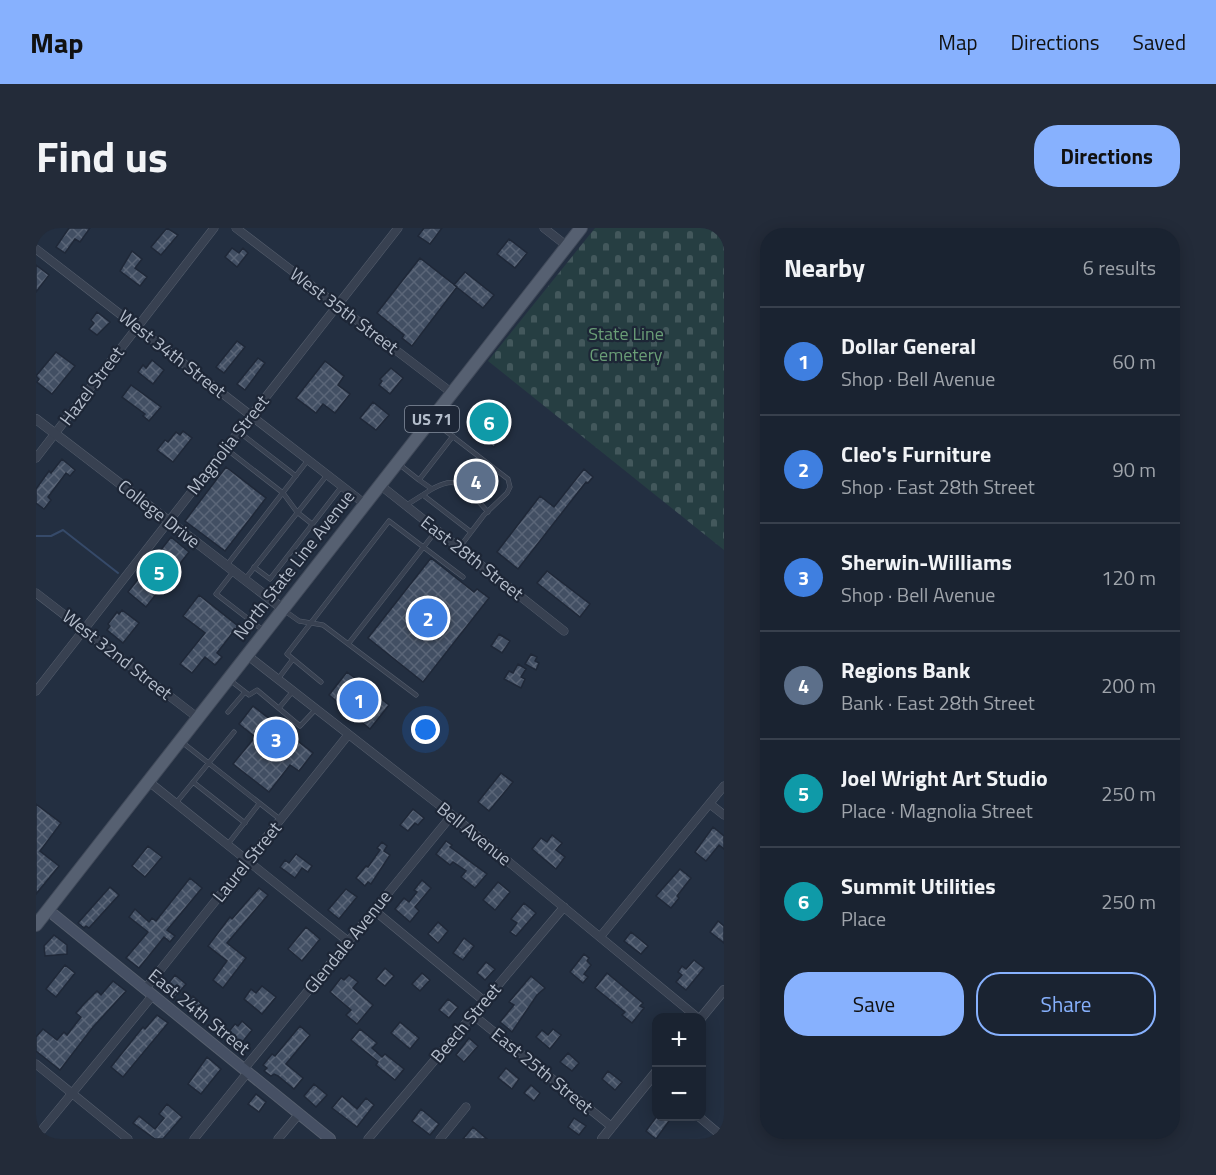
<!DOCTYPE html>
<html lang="en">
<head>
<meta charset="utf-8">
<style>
	body { margin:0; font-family:"Titillium Web",sans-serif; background:#232b39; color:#f1f3f6 }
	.controls { position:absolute; right:18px; bottom:18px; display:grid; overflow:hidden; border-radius:12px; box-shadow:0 3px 15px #0003 }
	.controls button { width:54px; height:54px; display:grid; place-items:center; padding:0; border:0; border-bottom:2px solid #38404d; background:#1a2331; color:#f1f3f6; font:30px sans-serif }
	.you { position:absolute; left:390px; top:502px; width:21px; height:21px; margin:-15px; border:4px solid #fff; border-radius:50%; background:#1a73e8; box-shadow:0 0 0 9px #1a73e833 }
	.badge { display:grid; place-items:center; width:39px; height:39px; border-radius:50%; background:#87b1fe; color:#fff; font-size:20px; font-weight:700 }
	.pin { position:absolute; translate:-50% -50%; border:3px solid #fff; box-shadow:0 2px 6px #0006 }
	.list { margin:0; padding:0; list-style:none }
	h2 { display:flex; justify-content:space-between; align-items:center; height:78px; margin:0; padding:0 24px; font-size:26px }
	h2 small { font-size:20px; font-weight:400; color:#9fa4ab }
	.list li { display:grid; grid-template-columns:39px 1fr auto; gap:18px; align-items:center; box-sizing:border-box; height:108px; padding:0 24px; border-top:2px solid #38404d }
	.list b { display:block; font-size:22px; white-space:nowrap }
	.list p { margin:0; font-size:20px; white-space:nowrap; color:#9fa4ab }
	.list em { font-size:20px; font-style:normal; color:#9fa4ab }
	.actions { display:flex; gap:12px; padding:18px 24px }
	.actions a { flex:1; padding:14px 0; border:2px solid #87b1fe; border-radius:24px; text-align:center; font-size:21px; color:#87b1fe }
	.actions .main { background:#87b1fe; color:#111 }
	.map { position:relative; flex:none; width:688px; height:911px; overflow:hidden; border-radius:24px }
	header { display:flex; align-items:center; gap:36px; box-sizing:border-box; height:84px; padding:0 30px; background:#87b1fe; color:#111 }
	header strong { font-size:28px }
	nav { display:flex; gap:33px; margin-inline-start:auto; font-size:21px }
	.intro { display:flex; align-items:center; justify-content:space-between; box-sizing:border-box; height:144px; padding:0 36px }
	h1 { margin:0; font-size:42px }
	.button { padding:15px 27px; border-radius:24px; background:#87b1fe; color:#111; font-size:21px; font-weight:700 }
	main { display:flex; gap:36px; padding:0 36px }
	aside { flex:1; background:#1a2331; border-radius:24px; box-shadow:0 3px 15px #0003 }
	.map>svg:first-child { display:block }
	.cemetery { fill:url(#cemetery-stones) }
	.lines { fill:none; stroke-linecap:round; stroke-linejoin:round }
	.stream { stroke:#364a69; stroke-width:2 }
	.building { fill:url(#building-cross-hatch); stroke:#1f2838; stroke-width:1.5 }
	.service-casing { stroke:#565f6e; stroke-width:5 }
	.minor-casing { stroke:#565f6e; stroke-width:9 }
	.tertiary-casing { stroke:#565f6e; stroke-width:10 }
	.secondary-casing { stroke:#565f6e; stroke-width:12 }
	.primary-casing { stroke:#414a5a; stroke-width:14 }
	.service { stroke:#384151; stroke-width:4 }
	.minor { stroke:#384151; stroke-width:8 }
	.tertiary { stroke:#384151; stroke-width:9 }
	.secondary { stroke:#465064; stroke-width:10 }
	.primary { stroke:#566071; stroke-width:12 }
	.labels { text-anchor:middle; stroke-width:4.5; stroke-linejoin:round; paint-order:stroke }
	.shield { fill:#1d2636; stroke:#87909e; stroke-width:1.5 }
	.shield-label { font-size:16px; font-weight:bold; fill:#b4bdcb }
	.street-label { font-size:18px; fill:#b4bdcb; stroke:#1d2636 }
	.park-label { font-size:18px; fill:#6a9e77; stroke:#1d2636 }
</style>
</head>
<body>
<header>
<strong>Map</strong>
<nav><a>Map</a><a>Directions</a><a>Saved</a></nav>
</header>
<div class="intro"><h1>Find us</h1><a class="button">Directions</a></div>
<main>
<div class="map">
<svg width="688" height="911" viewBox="0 0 688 911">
	<defs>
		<pattern id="cemetery-stones" width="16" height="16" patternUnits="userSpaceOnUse" patternTransform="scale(1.5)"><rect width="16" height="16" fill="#263e42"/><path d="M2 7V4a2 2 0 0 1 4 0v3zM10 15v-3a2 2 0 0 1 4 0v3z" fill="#43585c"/></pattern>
		<pattern id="building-cross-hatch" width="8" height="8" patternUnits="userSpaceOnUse" patternTransform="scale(1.5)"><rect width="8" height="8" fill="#424f63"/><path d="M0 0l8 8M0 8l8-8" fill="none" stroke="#5b6678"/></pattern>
	</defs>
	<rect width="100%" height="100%" fill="#232f41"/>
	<path class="cemetery" d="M559,0H688V322L452,133Z"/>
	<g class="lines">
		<path class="stream" d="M0,308H15L27,302L82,345"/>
	</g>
	<path class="building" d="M33,0H54L44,14L39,11L29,25L20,19Z
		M131,0L142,7L125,27L115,19Z
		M388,0H406L394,16L382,8Z
		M473,11L491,25L479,40L461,26Z
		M196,20L203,25L207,20L212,25L201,39L189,29Z
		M96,23L106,31L99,40L111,49L104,58L84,43Z
		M384,30L421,59L376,118L366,110L368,107L341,85Z
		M0,37L13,47L0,64Z
		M429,44L458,67L447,80L418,57Z
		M61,84L74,94L61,107L53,101L58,95L55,92Z
		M201,113L209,119L188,145L180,139Z
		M20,124L39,138L16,166L1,154L3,151L0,148Z
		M222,130L229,135L209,162L201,156Z
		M116,132L128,142L117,156L102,144L107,137L110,140Z
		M289,133L308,148L302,157L314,166L299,185L287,176L280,185L260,170Z
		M355,140L367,150L354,166L343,157L346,153L344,151Z
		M95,157L125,179L113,193L107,188L109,186L86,169Z
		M450,173L474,192L470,196L474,199L458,219L444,208L441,213L435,209L438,204L430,198Z
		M337,174L353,187L340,202L324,190Z
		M147,203L156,210L137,234L121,222L129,212L132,214L140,204L144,207Z
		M26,231L39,242L34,248L30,245L12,269L15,272L8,281L0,275V261L13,243L15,245Z
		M433,232L439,236L442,233L451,240L448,243L457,249L446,263L437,256L434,260L426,254L429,250L423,245Z
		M190,239L230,270L189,323L149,293Z
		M548,241L557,249L552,255L550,254L482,341L461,324L504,268L518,279Z
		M135,309L153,324L110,379L92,364Z
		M395,330L438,364L441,361L453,370L387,454L332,410Z
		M511,343L554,376L544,389L501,355Z
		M163,367L202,398L181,425L186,429L179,437L169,429L156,445L144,436L169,405L147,388Z
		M86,382L103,395L87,415L71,402L74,398L72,396L81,384L83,386Z
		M463,406L474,413L466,425L455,418Z
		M495,426L501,429L499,433L503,435L500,442L489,436Z
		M482,436L490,441L485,449L489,451L485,460L468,451L473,443L477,445Z
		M311,444L353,477L334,501L293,467Z
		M217,478L277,525L263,543L254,537L233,564L197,536L219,509L203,496Z
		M465,545L477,554L453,583L442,574Z
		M0,576L25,595L4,623L23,638L0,666Z
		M377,581L388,590L382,597L379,595L372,603L364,597Z
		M677,599L688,608V621L683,617L670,633L659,624Z
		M516,607L526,615L520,622L529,629L520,641L496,621L505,610L511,614Z
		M410,613L416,617L414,619L451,646L439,660L425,649L430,643L417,634L414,637L400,626Z
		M346,614L351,618L348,623L354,627L335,656L332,654L329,658L320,650L330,638L332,639L344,622L341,620Z
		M112,618L126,629L109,649L96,638Z
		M260,626L276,638L272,644L266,640L259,650L244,639L249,632L253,635Z
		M644,641L655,650L641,668L643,670L635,680L620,668Z
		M154,650L166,660L131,702L139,708L134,714L128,709L103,740L90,730L112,704L93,689L99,681L113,694L116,690L120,693Z
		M386,652L395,660L379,679L383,683L374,694L359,681L368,670L373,674L381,664L378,662Z
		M462,654L474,664L459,682L447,672Z
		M74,659L83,667L53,700L50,698L48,700L42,695Z
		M223,660L232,667L191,715L210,730L187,760L177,752L191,733L172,718L194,689L196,691Z
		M310,661L321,669L303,691L292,682Z
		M488,675L500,685L480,708L474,704L481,695L475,691Z
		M682,693L688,698V715L674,704Z
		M402,694L412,703L402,715L392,706Z
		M270,699L284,711L266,733L252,721Z
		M595,704L612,718L605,726L588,713Z
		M18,707L31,717V726L9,728L8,718Z
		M428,710L438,718L427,732L417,725Z
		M548,726L553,730L551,733L555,737L548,746L552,749L547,755L534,744Z
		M658,732L668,740L650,762L640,754L646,747L642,744L646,738L650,741Z
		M450,734L459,741L449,752L441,745Z
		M29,737L39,745L20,769L10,761Z
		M349,740L358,748L349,758L340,751Z
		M386,745L394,752L384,763L376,756Z
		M571,745L607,775L604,778L608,780L596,795L586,787L589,784L559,760Z
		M139,747L150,756L139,769L128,761Z
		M313,747L322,754L317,760L337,777L321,796L310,787L315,782L294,764L305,750L308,752Z
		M495,748L509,760L501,767L476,804L464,794L478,777L473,774Z
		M77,753L90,763L57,799L24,842L0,823V809L7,801L21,812L28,804L31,807L45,789L40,785L48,776L61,763L65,767Z
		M226,758L240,769L226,786L208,771L215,761L220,765Z
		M157,768L170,780L164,788L150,777Z
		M412,771L422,779L413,790L403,782Z
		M121,787L132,795L87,849L75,839L107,799L109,801Z
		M206,793L216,802L204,817L191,806L199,796L202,798Z
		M364,794L383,810L374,821L355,805Z
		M264,798L274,807L250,836L267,850L258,861L242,848L238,846L235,848L228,843L231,840L227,837L236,826L239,828Z
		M324,801L341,815L336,820L346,829L349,826L368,841L359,852L340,837L342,834L315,812Z
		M517,801L525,807L514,821L500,809L506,802L512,807Z
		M433,810L442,818L428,834L420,827Z
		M532,825L543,835L536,843L524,834Z
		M171,829L185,841L165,866L152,856Z
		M470,840L483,851L476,861L462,850Z
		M572,843L586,854L579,862L566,851Z
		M278,856L291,867L280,879L268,868Z
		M495,857L504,865L498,873L488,865Z
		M220,866L230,874L223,884L212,876Z
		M306,868L321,881L330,870L338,877L321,899L296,880Z
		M131,876L146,889L127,911H119L97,895L103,888L119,901L128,890L123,886Z
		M385,881L403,896L394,907L376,893Z
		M621,888H626L633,893L620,911L610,903Z
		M538,890L550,898L543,907L532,899Z
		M437,899L451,911H427Z"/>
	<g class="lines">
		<defs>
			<path id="service" d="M398,194L472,251L474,259L471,265L448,287L423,320
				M203,204L260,248
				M189,220L247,265L261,284L276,296
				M364,237L383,252L417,208
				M396,261C402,258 411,253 419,255C429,259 445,276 452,284
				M387,267L435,304
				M369,278L396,261L383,252
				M191,337L272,232
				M218,339L234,351L306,258
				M197,344L180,366L228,403
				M210,350L291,247
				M249,383L263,393L287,397L380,467
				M313,415L400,303
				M242,451L257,431
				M195,453L213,467L221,462L264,498L280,481
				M285,454L251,426L353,293L427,349
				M243,480L257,463
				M192,484L209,464
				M147,515L245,592
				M157,554L209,595
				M140,575L198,504
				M192,616L223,576"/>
			<path id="minor" d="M200,0L416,165
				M508,0L531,18
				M0,21L329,276
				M0,230L178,0
				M344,257L528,403
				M0,365L162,490
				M211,427L416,587L662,790
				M0,463L362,0
				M112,553L313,714
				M674,576L688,587
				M339,683L448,773
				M564,709L688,558
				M109,761L312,507
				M437,787L576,899
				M0,836L92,911
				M208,841L416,587
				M662,888L688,910
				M0,909L117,767
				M158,911L212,844
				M242,911L263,886
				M332,911L528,679
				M404,911L430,879"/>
			<path id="tertiary" d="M0,191L247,381
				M665,790L688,762
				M566,911L620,844"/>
			<path id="secondary" d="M12,682L294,911"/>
			<path id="primary" d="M0,697L545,0"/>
		</defs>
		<use href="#service" class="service-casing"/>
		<use href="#minor" class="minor-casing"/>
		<use href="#tertiary" class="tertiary-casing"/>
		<use href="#secondary" class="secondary-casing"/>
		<use href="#primary" class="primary-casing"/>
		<use href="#service" class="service"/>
		<use href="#minor" class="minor"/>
		<use href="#tertiary" class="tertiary"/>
		<use href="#secondary" class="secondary"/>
		<use href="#primary" class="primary"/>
	</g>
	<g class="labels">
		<rect class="shield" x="369" y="178" width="54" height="26" rx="4.5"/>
		<g class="shield-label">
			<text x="396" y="197">US 71</text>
		</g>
		<g class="street-label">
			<text transform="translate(308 83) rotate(37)" y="6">West 35th Street</text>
			<text transform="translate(136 126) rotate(38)" y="6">West 34th Street</text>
			<text transform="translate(56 158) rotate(-53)" y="6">Hazel Street</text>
			<text transform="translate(192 217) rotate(-52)" y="6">Magnolia Street</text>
			<text transform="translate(123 286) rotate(38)" y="6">College Drive</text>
			<text transform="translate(436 330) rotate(38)" y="6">East 28th Street</text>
			<text transform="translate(258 337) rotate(-52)" y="6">North State Line Avenue</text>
			<text transform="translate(81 427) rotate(38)" y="6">West 32nd Street</text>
			<text transform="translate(438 606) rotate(39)" y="6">Bell Avenue</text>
			<text transform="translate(211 634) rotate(-51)" y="6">Laurel Street</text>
			<text transform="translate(312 714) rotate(-51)" y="6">Glendale Avenue</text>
			<text transform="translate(163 784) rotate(39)" y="6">East 24th Street</text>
			<text transform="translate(430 795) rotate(-50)" y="6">Beech Street</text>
			<text transform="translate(506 843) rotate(39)" y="6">East 25th Street</text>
		</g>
		<g class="park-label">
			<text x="590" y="112">State Line<tspan x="590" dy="21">Cemetery</tspan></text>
		</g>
	</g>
</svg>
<div class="controls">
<button>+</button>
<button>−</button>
</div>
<div class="you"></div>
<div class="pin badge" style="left:323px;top:472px;background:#3f7fe0">1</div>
<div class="pin badge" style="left:392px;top:390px;background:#3f7fe0">2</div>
<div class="pin badge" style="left:240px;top:511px;background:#3f7fe0">3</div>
<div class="pin badge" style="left:440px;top:253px;background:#5c6f8a">4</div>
<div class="pin badge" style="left:123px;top:344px;background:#0f9aa8">5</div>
<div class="pin badge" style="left:453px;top:194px;background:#0f9aa8">6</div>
</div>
<aside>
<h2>Nearby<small>6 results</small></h2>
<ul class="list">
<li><span class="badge" style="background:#3f7fe0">1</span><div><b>Dollar General</b><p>Shop · Bell Avenue</p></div><em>60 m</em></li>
<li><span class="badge" style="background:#3f7fe0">2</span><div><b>Cleo's Furniture</b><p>Shop · East 28th Street</p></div><em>90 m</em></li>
<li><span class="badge" style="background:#3f7fe0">3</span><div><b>Sherwin-Williams</b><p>Shop · Bell Avenue</p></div><em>120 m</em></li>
<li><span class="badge" style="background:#5c6f8a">4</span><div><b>Regions Bank</b><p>Bank · East 28th Street</p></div><em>200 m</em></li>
<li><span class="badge" style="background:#0f9aa8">5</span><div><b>Joel Wright Art Studio</b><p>Place · Magnolia Street</p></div><em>250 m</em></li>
<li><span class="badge" style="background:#0f9aa8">6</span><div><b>Summit Utilities</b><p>Place</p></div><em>250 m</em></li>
</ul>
<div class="actions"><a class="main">Save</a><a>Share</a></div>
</aside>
</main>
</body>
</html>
